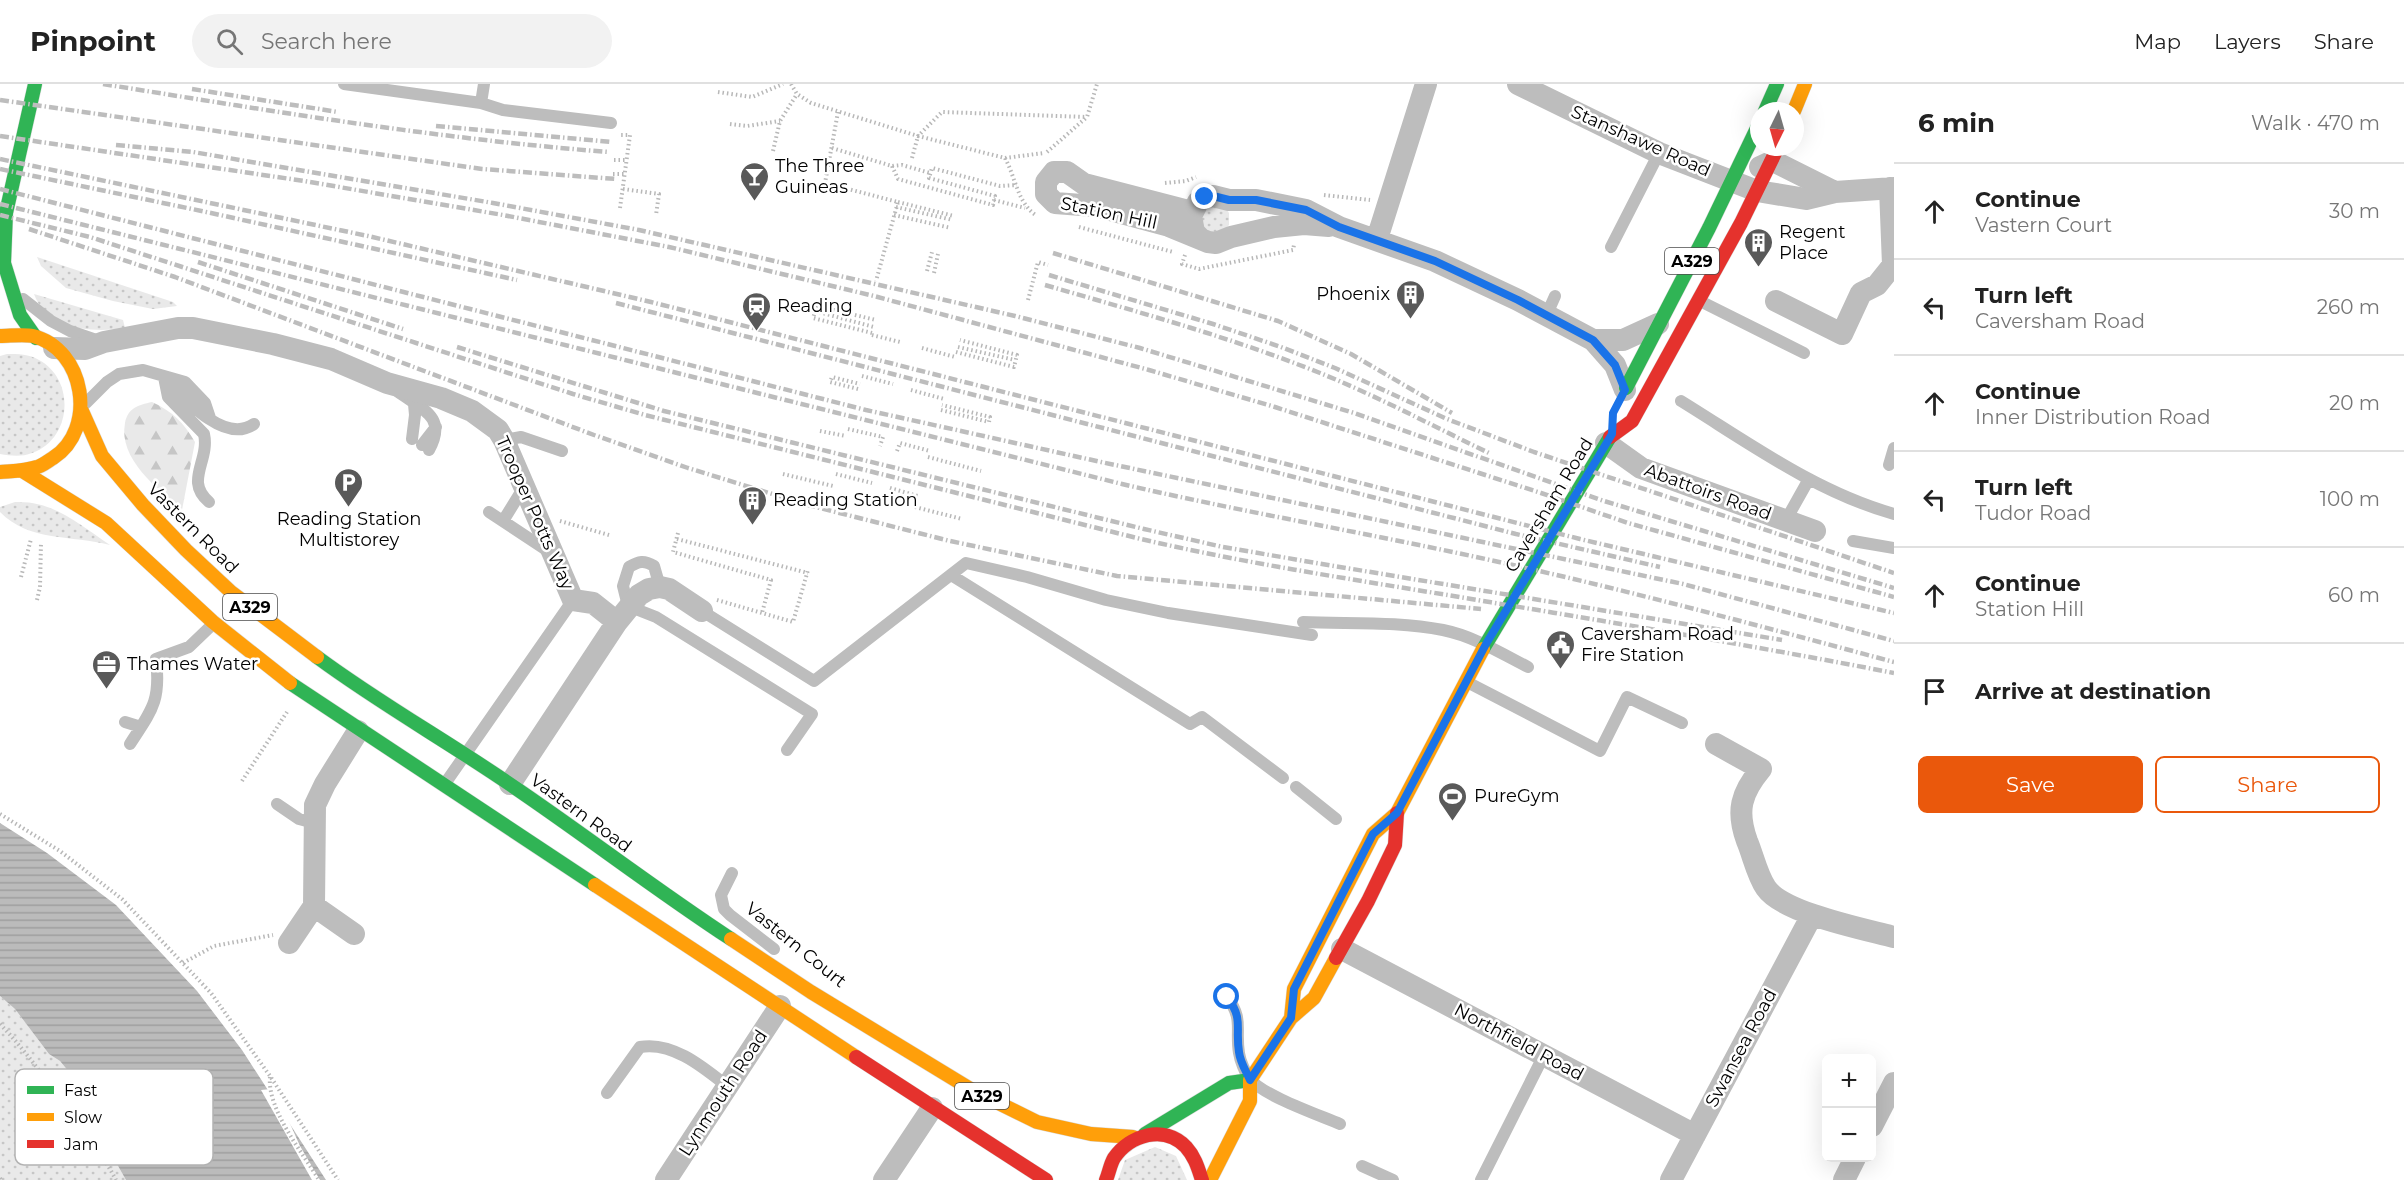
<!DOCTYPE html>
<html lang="en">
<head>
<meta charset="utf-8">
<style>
	body { margin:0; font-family:Montserrat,sans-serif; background:#f2f2f2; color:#222 }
	.controls { position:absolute; right:18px; bottom:18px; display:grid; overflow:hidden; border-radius:9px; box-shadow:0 6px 24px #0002 }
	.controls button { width:54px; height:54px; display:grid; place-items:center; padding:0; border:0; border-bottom:2px solid #e0e0e0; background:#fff; color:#222; font:30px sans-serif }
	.compass { position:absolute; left:1750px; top:18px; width:54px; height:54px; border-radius:50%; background:#fff; box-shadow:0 6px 24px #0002; rotate:185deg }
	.stop { position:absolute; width:18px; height:18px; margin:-14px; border:4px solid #1a73e8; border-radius:50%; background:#fff }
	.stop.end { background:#1a73e8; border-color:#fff; box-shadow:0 2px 6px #0008 }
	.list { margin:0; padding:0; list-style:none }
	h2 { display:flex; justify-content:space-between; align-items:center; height:78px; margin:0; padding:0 24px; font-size:26px }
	h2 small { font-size:20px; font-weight:400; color:#767676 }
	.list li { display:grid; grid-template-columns:39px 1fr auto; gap:18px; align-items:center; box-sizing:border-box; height:96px; padding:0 24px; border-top:2px solid #e0e0e0 }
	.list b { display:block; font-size:22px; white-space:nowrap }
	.list p { margin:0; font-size:20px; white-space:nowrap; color:#767676 }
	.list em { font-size:20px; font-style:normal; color:#767676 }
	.actions { display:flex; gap:12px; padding:18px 24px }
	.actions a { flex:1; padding:14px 0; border:2px solid #ea580c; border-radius:9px; text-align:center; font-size:21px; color:#ea580c }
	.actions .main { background:#ea580c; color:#fff }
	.icon { flex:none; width:33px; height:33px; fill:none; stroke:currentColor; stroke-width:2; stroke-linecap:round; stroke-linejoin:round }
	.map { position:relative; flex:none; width:1894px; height:1096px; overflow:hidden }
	header { display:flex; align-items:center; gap:36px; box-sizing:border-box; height:84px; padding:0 30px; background:#fff; border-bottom:2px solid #e0e0e0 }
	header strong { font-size:28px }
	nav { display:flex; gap:33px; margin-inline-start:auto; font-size:21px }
	.search { width:420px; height:54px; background:#f2f2f2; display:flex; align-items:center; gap:15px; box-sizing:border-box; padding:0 21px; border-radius:33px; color:#767676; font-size:22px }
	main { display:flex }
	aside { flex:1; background:#fff }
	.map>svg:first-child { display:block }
	.green { fill:url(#green-dots) }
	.forest { fill:url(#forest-firs) }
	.water { fill:url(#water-rules) }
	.pier { fill:#fff }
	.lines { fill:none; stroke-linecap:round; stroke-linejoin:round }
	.fast-casing { stroke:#dbdbdb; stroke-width:15 }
	.slow-casing { stroke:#dbdbdb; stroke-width:15 }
	.jam-casing { stroke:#dbdbdb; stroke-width:15 }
	.path { stroke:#b8b8b8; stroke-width:4; stroke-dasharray:1.5 3; stroke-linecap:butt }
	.lane { stroke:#bdbdbd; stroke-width:12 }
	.street { stroke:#bdbdbd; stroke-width:22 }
	.fast { stroke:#30b455; stroke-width:14 }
	.slow { stroke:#ff9f0a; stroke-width:14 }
	.jam { stroke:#e5322d; stroke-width:14 }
	.rail { stroke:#bdbdbd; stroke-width:4.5; stroke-dasharray:9 3 1.5 3; stroke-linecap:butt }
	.route { stroke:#1a73e8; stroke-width:8 }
	.labels { text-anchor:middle; stroke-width:5; stroke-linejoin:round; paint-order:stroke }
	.shield { fill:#fff; stroke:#4c4c4c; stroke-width:1.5 }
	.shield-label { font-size:16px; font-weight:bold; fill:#000 }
	.street-label { font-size:18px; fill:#000; stroke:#fff }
	.poi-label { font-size:18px; fill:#000; stroke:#fff; text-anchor:start }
	.key { fill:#fff; stroke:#b2b2b2; stroke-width:1.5 }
	.key-label { font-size:16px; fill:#000 }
</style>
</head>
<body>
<header>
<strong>Pinpoint</strong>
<div class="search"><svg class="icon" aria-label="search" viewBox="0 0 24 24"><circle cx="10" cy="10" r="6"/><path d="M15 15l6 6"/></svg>Search here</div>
<nav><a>Map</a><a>Layers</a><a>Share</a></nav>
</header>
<main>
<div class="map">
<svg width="1894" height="1096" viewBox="0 0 1894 1096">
	<defs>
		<pattern id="green-dots" width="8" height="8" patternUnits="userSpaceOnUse" patternTransform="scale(1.5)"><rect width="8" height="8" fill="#e9e9e9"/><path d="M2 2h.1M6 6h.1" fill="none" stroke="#c6c6c6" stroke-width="1.8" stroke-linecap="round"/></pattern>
		<pattern id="forest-firs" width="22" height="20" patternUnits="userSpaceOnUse" patternTransform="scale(1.5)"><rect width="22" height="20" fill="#e9e9e9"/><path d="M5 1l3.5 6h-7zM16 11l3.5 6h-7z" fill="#c6c6c6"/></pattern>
		<pattern id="water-rules" width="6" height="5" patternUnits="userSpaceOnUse" patternTransform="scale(1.5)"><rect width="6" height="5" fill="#bbb"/><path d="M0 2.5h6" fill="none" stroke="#9f9f9f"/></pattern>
	</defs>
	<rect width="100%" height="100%" fill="#fff"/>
	<path class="green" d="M1208,121L1226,124L1229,129V141L1221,150L1204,147L1200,130Z
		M37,173L173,218L177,222L153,225L113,217L66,204L41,182Z
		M34,210L123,236L125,244C93,249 47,246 34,210Z
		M7,270C18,270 29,270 39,276C76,296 72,355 32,369C22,373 11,372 0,370V272Z
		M15,418C53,416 80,441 110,461C72,451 29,458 0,428V423Z
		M0,912L15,925L49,970L60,977L69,988L71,999L126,1096H0Z
		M1155,1063L1176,1072L1187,1096H1118L1125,1076Z"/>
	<path class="forest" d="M152,318C172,327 184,339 195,358L182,426C158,405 118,375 125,339C128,324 138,321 152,318Z"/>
	<path class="water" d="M0,739L47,769L116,821L197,907L242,966L326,1096H126L71,999L69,988L60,977L49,970L15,925L0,912Z"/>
	<path class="pier" d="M271,1005L283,1024L300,1062L320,1096H312L261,1006Z"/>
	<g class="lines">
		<defs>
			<path id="fast" d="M35,0L6,129L4,179L20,231L36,254
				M1765,27L1777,0
				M1626,304L1709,144L1759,40
				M1483,565L1610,353
				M317,573C379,619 447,657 511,701C585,751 656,806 731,855
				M290,599L595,801
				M1145,1050L1229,999L1250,996"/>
			<path id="slow" d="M1794,27L1805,0
				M0,252C10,252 23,250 33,252C85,265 98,345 53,374C48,377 42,382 37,383C25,387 12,387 0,388
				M82,327L102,372L143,421L186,466L231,508L317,573
				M24,388L106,439L213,538L290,599
				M595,801L856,973
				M731,855L811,908L972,1006L1037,1038L1091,1050L1133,1053
				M1291,934L1294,905L1373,750L1397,729L1483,565
				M1210,1096L1250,1017V996L1291,934L1314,914L1336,874"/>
			<path id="jam" d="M1610,353L1632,337L1741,139L1778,63
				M1336,874L1368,817L1395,761L1397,729
				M856,973L1046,1096
				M1106,1096C1109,1089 1110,1081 1114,1074C1130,1051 1164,1040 1186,1063C1195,1073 1198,1084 1202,1096"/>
		</defs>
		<use href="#fast" class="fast-casing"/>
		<use href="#slow" class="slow-casing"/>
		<use href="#jam" class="jam-casing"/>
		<path class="path" d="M791,0L797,10L811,19L918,52L942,28L1087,33
			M718,8L752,13L783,0
			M838,28L825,99L898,118L876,197
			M730,40L747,42L780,37
			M832,64L892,82L902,81L930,89
			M773,67L780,37L797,10
			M1047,68L1087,33L1097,0
			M912,74L918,52L1005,74L1044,69
			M1005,74C1016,94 1017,119 1037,132
			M614,76H627
			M892,82L898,95L993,121L995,112L929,94L932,84L1000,102L1017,101
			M613,90H625
			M1165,99L1186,97L1196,93
			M623,105L659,110L656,131
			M1324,111L1370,116
			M994,116L1025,124
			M898,118L954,132
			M896,123L953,136
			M620,124L630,51H621
			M894,131L951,144
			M1079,143L1173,168
			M1185,171L1182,180L1199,185L1293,166L1294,161
			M927,187L932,168
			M934,189L938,170
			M1028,216L1038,178L1048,181
			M815,227L874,243
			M872,249L813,234L817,222L876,236
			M872,251L900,258
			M958,263L1015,276
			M922,264L955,273
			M956,268L1014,283L1017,271L960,256
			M862,292L893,300
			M858,305L830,298L832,293L860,300
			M911,306L944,315
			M941,326L989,338L990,333L942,321
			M848,345L883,353L880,362
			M820,347L846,352
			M897,367L900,359L930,367
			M928,373L981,387
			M783,390L833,402
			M836,390L872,399
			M890,404L918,412
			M915,423L962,435
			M560,437L609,451
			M678,449L673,468L771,496L762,529
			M677,455L808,489
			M21,493L31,455
			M37,516L40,503L41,458
			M717,516L793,538L808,486
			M242,697L287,628
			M0,730L60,767L122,815L211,909L270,992L338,1096
			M183,879L214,862L273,851
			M0,940C26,967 47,997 69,1027C86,1050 103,1071 116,1096
			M270,993C267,1025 302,1068 319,1096
			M0,1094L1,1096"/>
		<path class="lane" d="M344,0L481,19L503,26L611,39
			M481,19L484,0
			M1611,163L1659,69
			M23,215L51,237L70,247L102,258
			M1700,217L1804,269
			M1547,230L1555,212
			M164,293L168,313L204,350C210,377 184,397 209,418
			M165,294C184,314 224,361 254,340
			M397,307C421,325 448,332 429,366
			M1681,317C1749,359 1816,408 1894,430
			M86,319L107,298L119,290L143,286L185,298L205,319L210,334
			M412,355L415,331L414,320
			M504,356L521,353L562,367
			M422,361L436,343
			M1889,381L1894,364
			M489,428L548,467
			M1786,436L1809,395
			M503,437L524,403
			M1853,457L1894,464
			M951,491L1190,640L1202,633L1283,694
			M660,503L654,482C644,476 639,477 629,483L623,502L628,522L656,533L812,630L787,666
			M702,527L814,597L966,479L1027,493L1106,516L1168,529L1312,551
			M1303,538C1349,540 1398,537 1443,546C1473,552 1501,569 1528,583
			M1467,598L1600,667L1627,613L1682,639
			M125,638L141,643
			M130,660C152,626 161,617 156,575L189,563L213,540
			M444,701L573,516
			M1296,703L1336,735
			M277,720L299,735L314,739
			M732,789L721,811L724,825L730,831L774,865
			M1227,913C1244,935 1235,945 1239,969C1240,976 1245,989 1250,995C1262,1011 1319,1031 1340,1040
			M607,1009L640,963C672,957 703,983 727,1002
			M1362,1082L1393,1096
			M1481,1096L1544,971"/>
		<path class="street" d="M1518,0L1659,69L1757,107L1806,115L1835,108L1894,104
			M1760,83L1773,77L1835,108
			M1192,128L1084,100L1067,88H1054L1046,98V110L1055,119L1095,122L1169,142L1208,158L1216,159L1231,153L1274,143L1304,140L1329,142
			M1200,154L1194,148L1191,132L1198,118L1205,113L1213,112L1229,116H1256L1306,126L1339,143L1435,177L1518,216L1593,256L1615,281L1625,306
			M1377,155L1426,0
			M1776,217L1842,250L1861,209L1877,201L1893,181L1890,104
			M1593,256H1623L1658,240
			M54,264L85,265L104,258L178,244H193L273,260L331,275L387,299L441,314L472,327L498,346L504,356L573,516L593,519L617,538
			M1606,359L1641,384L1815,447
			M1716,660L1761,685C1741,709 1736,727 1747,757C1753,771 1757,791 1766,804C1783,829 1864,845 1894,853
			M510,700L617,538L639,511L649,505L660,503L669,505L702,527
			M314,822L354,850
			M289,859L314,822L315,721L325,700L358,647
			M1342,865L1695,1051
			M1872,1042L1894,999
			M666,1096L780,922
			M884,1096L932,1024
			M1671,1096L1812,831
			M1844,1096L1855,1074"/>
		<use href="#fast" class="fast"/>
		<use href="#slow" class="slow"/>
		<use href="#jam" class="jam"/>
		<path class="rail" d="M103,0C271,27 439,55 609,68
			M192,5L338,28
			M0,16L482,85L616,95
			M436,42L612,58
			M0,52L304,97L503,131L669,163L874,212L1149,286L1275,323L1541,409L1628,439L1894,513
			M116,61L193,68L493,119L639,146L1015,232L1140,264L1354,329L1604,417L1894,504
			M0,75L368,152L651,218L1580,455L1894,529
			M0,85L211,129L517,196
			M0,105L866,326L1101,378L1683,500L1894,557
			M0,120L1122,400C1247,429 1373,450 1499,478C1632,507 1763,543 1894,578
			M0,131L90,153L573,310L645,331L1141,455C1252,481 1365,497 1477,516C1616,539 1755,562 1894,589
			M29,145L175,193L594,351L688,384L808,421L950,457L1117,492L1481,525
			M1053,169L1278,237L1351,270L1452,329
			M198,178L403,245
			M1049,191L1213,240L1281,263L1335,284L1447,335L1534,368L1894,489
			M1045,201C1138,228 1230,253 1320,289C1377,312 1433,342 1489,369
			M616,219L1516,450L1660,483
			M457,263L664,327L1144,445L1223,463L1328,481L1782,556"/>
	</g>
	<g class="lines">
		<path class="route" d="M1205,113L1213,112L1229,116H1256L1306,126L1339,143L1435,177L1518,216L1593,256L1615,281L1625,306L1613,329L1612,350L1486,560L1397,729L1373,750L1294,905L1291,934L1250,996C1246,987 1240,978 1239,968C1235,944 1244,935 1227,913"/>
	</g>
	<defs>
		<symbol id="bar-pin" viewBox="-11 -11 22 30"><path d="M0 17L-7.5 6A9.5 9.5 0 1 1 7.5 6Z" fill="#595959" stroke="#fff"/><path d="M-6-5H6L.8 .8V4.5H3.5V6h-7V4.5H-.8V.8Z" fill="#fff"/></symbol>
		<symbol id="building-pin" viewBox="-11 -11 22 30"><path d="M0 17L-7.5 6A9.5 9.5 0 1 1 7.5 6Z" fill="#595959" stroke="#fff"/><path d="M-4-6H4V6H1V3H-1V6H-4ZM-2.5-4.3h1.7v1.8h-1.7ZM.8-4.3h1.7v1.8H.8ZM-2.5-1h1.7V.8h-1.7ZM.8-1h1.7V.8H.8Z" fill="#fff"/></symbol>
		<symbol id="station-pin" viewBox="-11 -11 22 30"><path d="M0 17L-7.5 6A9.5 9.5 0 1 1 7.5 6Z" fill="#595959" stroke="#fff"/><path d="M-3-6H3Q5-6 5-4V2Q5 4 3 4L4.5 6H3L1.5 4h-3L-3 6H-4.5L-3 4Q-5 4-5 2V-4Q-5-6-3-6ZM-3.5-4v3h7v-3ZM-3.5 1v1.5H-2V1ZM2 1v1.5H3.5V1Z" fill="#fff"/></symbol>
		<symbol id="parking-pin" viewBox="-11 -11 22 30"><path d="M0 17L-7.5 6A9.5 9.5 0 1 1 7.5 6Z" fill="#595959" stroke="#fff"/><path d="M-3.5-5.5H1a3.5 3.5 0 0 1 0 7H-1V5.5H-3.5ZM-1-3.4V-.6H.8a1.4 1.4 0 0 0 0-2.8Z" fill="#fff"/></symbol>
		<symbol id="civic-pin" viewBox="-11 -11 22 30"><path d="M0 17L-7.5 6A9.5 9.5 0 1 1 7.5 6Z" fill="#595959" stroke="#fff"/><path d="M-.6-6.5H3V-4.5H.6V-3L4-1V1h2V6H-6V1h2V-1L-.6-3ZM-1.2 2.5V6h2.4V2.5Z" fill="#fff"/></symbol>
		<symbol id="office-pin" viewBox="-11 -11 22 30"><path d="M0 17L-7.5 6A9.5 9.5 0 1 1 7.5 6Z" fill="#595959" stroke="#fff"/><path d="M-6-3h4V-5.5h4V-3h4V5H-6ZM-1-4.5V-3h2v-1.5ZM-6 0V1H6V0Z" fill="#fff"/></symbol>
		<symbol id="stadium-pin" viewBox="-11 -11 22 30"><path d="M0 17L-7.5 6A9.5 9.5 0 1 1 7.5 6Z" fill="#595959" stroke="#fff"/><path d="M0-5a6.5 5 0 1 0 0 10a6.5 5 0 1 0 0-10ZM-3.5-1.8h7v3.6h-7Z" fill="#fff"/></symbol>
	</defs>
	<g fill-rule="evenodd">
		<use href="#bar-pin" x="738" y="76" width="33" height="45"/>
		<use href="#building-pin" x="1742" y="142" width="33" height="45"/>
		<use href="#building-pin" x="1394" y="194" width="33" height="45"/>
		<use href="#station-pin" x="740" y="206" width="33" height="45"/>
		<use href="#parking-pin" x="332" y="382" width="33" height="45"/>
		<use href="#building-pin" x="736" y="400" width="33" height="45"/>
		<use href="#civic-pin" x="1544" y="544" width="33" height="45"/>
		<use href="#office-pin" x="90" y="564" width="33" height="45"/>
		<use href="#stadium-pin" x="1436" y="696" width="33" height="45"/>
	</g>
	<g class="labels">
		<g class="shield">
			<rect x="1665" y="164" width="54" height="26" rx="4.5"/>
			<rect x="223" y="510" width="54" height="26" rx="4.5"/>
			<rect x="955" y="999" width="54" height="26" rx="4.5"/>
		</g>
		<g class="shield-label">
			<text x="1692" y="183">A329</text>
			<text x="250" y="529">A329</text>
			<text x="982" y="1018">A329</text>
		</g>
		<g class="street-label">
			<text transform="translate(1641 57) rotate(24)" y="6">Stanshawe Road</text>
			<text transform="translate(1109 129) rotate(12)" y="6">Station Hill</text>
			<text transform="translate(1708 408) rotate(20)" y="6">Abattoirs Road</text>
			<text transform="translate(1549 421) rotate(-59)" y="6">Caversham Road</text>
			<text transform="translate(535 429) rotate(66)" y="6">Trooper Potts Way</text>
			<text transform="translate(193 444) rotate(45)" y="6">Vastern Road</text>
			<text transform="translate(581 729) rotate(36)" y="6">Vastern Road</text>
			<text transform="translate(796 861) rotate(39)" y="6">Vastern Court</text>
			<text transform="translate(1519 958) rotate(28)" y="6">Northfield Road</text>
			<text transform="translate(1741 964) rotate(-62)" y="6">Swansea Road</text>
			<text transform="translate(723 1009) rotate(-57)" y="6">Lynmouth Road</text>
		</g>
		<g class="poi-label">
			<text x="775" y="88">The Three<tspan x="775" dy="21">Guineas</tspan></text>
			<text x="1779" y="154">Regent<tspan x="1779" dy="21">Place</tspan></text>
			<text x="1390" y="216" text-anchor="end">Phoenix</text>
			<text x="777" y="228">Reading</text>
			<text x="773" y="422">Reading Station</text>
			<text x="349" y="441" text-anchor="middle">Reading Station<tspan x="349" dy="21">Multistorey</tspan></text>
			<text x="1581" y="556">Caversham Road<tspan x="1581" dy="21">Fire Station</tspan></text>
			<text x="127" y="586">Thames Water</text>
			<text x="1474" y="718">PureGym</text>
		</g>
	</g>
	<rect x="15" y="985" width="198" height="96" rx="9" class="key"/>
	<rect x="27" y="1002" width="27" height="8" fill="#30b455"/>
	<rect x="27" y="1029" width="27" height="8" fill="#ff9f0a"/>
	<rect x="27" y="1056" width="27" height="8" fill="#e5322d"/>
	<g class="key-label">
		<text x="64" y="1012">Fast</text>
		<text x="64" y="1039">Slow</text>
		<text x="64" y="1066">Jam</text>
	</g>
</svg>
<div class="controls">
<button>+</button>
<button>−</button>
</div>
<svg class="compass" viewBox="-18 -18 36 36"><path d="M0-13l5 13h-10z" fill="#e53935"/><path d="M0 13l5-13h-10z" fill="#767676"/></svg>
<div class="stop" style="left:1227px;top:913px"></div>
<div class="stop end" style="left:1205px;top:113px"></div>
</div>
<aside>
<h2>6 min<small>Walk · 470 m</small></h2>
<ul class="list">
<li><svg class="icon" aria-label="ahead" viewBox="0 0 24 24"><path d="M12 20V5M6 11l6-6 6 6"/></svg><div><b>Continue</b><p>Vastern Court</p></div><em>30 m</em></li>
<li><svg class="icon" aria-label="left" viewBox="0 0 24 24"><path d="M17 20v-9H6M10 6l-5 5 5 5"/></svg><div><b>Turn left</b><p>Caversham Road</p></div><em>260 m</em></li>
<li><svg class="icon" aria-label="ahead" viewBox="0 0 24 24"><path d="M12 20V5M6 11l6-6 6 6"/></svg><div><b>Continue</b><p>Inner Distribution Road</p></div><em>20 m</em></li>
<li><svg class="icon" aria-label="left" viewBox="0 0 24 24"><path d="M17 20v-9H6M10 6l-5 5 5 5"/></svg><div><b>Turn left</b><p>Tudor Road</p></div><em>100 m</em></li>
<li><svg class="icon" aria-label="ahead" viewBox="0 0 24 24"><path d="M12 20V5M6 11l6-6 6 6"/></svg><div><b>Continue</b><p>Station Hill</p></div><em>60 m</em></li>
<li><svg class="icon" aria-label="arrive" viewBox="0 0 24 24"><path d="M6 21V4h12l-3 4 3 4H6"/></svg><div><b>Arrive at destination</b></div></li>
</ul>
<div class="actions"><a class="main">Save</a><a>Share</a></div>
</aside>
</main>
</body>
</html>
